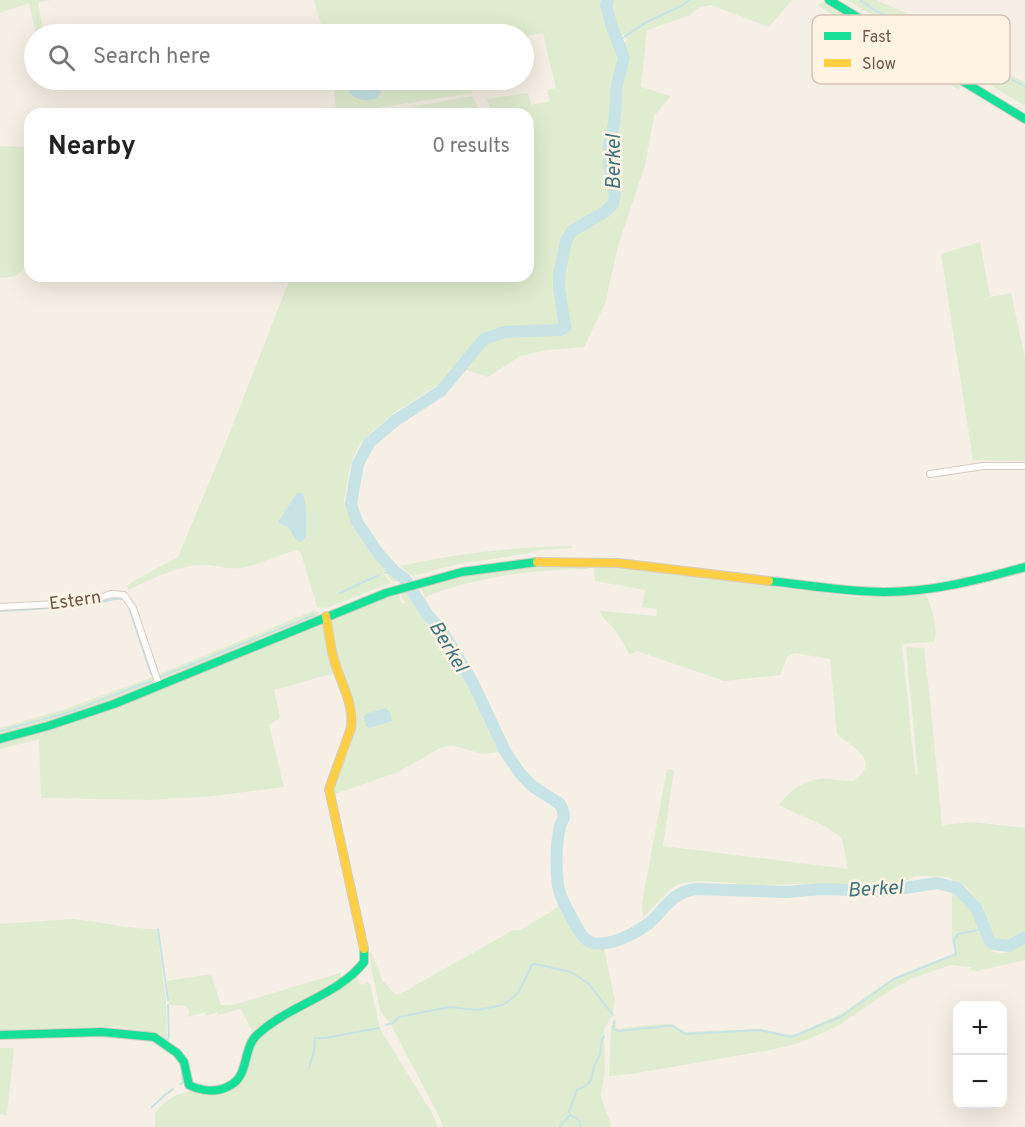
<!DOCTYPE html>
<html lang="en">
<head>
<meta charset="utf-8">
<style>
	body { margin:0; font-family:Overpass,sans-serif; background:#f6f6f6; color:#222 }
	.controls { position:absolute; right:18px; bottom:18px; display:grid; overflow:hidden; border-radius:12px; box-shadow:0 6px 24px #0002 }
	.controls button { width:54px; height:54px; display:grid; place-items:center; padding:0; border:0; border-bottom:2px solid #e0e0e0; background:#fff; color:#222; font:30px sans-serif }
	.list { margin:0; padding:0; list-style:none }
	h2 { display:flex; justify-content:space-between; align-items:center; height:78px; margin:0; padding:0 24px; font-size:26px }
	h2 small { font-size:20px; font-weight:400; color:#767676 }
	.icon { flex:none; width:33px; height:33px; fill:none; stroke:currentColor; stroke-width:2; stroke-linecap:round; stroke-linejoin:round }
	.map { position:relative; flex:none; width:1025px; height:1127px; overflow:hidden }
	.search { position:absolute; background:#fff; box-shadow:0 6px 24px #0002; left:24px; top:24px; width:510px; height:66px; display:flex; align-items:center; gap:15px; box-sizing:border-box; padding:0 21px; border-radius:33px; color:#767676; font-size:22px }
	.panel { position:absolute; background:#fff; box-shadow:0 6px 24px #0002; left:24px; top:108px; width:510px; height:174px; border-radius:18px }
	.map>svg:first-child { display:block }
	.green { fill:#e0eccf }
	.water { fill:#c7e3e5 }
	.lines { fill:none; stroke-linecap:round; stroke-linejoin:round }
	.stream { stroke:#c7e3e5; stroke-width:2 }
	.river { stroke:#c7e3e5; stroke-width:12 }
	.street-casing { stroke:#d6ccc4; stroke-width:8 }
	.fast-casing { stroke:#d5cbc2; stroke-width:10 }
	.slow-casing { stroke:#d5cbc2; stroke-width:10 }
	.street { stroke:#fefdfb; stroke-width:6 }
	.fast { stroke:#16e098; stroke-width:8 }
	.slow { stroke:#ffcf43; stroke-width:8 }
	.labels { text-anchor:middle; stroke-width:5; stroke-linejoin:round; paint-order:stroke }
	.street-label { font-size:18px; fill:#715647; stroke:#fff4e4 }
	.water-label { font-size:20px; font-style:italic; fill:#3e747f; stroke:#fff4e4 }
	.key { fill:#fff4e4; stroke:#d4c5b5; stroke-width:1.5 }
	.key-label { font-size:16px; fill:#715647 }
</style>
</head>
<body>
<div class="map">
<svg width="1025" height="1127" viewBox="0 0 1025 1127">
	<rect width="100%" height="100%" fill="#f5efe5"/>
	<path class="green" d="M0,0H52L38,2L44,34H36L29,3L0,13Z
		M314,0H604L607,27L614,35L621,58L614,83L611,128L607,146L606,163L612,196L606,208L573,226L563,241L556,282L562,325L559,328L502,329L483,337L443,382L395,412L367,436L358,447L350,467L344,500L345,508L350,514L353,523L375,555L389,572L401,580L393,582L384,572L383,573L391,583L327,608L317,607L301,553L298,550C278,554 260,565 240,568C226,570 212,563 198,565C174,567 150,580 128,590L127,586L133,581L178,557L226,442L291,276H528V114H370L473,96L479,111L490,108L487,99L528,93L531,105L550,101L547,90L556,88L543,33L524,37V34H517L515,26L488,32V34H324Z
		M612,0H792L769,27L711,5L700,7L688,16L647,30L641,87L671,96L654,116L645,165L618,246L605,304L584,347L548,350L520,356L488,377L464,369C471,360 477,350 486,343C502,328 540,333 561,333L567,328L568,318L561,292V282L567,243L576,231L610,211L617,197L611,163L612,147L616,130L620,84L625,66L626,57L622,44L627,40L624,34L621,36C616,25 608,13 612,0Z
		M847,0H876L952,33L954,49L1025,82V106Z
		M823,2L960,86L959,90L869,35L853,28L818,5Z
		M334,80H499L472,89V93L338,114L335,105Z
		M0,146L30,147V259C19,276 20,276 0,278Z
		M980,242L990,297L1011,293L1025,358V461L973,460L941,254Z
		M572,546V548L540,550L525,554L459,564L412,576L400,566C457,553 515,547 572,546Z
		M585,564L589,569C531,570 479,576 425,597L420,586L466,574L529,565Z
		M594,568H625L856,597L926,595C932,608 939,630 934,642L902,644L915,774H918L906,647L924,648L930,700L942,825L973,822L1025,828V931C1014,938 1006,944 993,938L981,905L966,886L946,877L928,876H916L902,882L867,884L840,885L819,883L750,886L733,883L701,881L679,884L671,889L643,917L642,903L667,769L674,770L663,846L848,869L842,838L828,828L779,805C792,788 808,777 830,779C838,780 846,782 854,781C883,760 851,747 837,734L830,659L794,653L787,657L780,675L724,681L637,651L630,655L616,631L601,615L600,609L602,611L656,616L657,609L642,607L645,590L595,581Z
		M408,591L428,625L442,637L473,690L479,702L483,719L501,752L482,754L452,745L440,748L398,772L332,795L330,789C335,778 353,737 353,728C352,704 323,636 334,618L398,594L402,603H405L400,593Z
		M313,611L318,612L319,616L161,680L157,675Z
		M321,623L325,627L335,673L274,690L280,718L269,725L284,787L214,796L152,800L41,798L39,739L0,749V742Z
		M153,677L154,684L66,717L0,735V728L63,710Z
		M952,892C958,896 964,899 967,904C984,925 981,976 1025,942V960L977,971L971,970V967L951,965L911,979L891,990L836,1027L799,1043L770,1050L631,1074L609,1076L611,1026L616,1019V1028L618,1029L647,1025L667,1024H673L685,1032L759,1029L793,1035L841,1014L893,978L955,953L952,940Z
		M560,906C572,929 574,948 604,948L615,1001L612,1016L604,1029L605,1070L601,1094L603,1103L612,1127H443L438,1114L391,1025L380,1010L368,952L372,953L382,980L395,994H400L513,930H521Z
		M73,919C101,922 129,929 157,929L166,1001L167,1038C129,1022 87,1027 47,1030C31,1030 16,1029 0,1029V924Z
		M340,973L342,978L254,1035L241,1009L218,1015L217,1012L206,1016L205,1012L188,1017L189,1011L186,1006L169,1005L167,981L211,974L221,1005H233Z
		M356,973L359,983L363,985L367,982L370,984L380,1029L432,1113L438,1127H155V1114C171,1088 202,1089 229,1088L256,1039L274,1024Z
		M0,1048H14L7,1115L0,1114Z"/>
	<path class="water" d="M355,80H381V91L378,98C367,102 356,101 349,92Z
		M297,493H303L306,507V538L300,542L295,539L290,529L278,522Z
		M386,708L391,714L392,721L369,728L366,726L364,717L366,714Z"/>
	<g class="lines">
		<path class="stream" d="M860,0L876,11L943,37L951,50L1025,86
			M618,41L645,23L681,6L690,0
			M385,573L393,570
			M340,593L379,575
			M128,605L151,674
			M0,611C33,610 65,607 98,603C106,602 117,596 125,600
			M158,678L314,615
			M0,731L66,713L151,681
			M158,929L168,1000
			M614,1021L613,1029L619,1031L667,1026H673L685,1034L759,1030L792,1037L842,1016L894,979L956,954L954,941L958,934L985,929
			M386,1025L393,1023L399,1017L450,1007L477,1010L503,1005L518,993L532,965L535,964L571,972L588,983L613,1015
			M117,1029L147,1032
			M0,1030L15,1031
			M158,1036L168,1040L169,1036L168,1005
			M309,1068L314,1051L315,1038H325L379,1028
			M181,1084L183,1082L182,1073
			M152,1107L165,1095L173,1089
			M570,1115L578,1119L581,1127
			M560,1126L570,1115L569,1111L577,1090C596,1081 589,1082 595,1064C596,1061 599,1058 600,1055C602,1048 599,1043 604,1036"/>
		<path class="river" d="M608,0L606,5L612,27L624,58L617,84L614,124L609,146V164L615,195L613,204L605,212L572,231L566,241L559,275V288L565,327L560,330L504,332L484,339L441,391L396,420L369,443L358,464L351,504L357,522L378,553L394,571L405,579L427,614L443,632L473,683L505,751L519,772L532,786L560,804C562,808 564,813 564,817C563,820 561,823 560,826C556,844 556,868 558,886C560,899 569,912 575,924C585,944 593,947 615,941C627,937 638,931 648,924C666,909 669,894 695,889L787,892L820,889L885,891L937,883L957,888L966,897L976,908L989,939L993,944L1009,946L1025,937"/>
		<defs>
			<path id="street" d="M930,474L983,466H1025
				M0,607L56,604L100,598L111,594L124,595L133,608L159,685"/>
			<path id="fast" d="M829,0L1025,119
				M769,581C807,585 846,592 884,592C932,592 979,580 1025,567
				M0,739L48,726L114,704L386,593L462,572L537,562
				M0,1035L102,1032L154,1037L177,1053L184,1062L189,1085C201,1091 217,1093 229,1086C250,1076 242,1049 257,1035C287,1006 339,995 364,962V949"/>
			<path id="slow" d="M537,562L618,563L769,581
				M326,616C329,632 330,648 335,663C342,686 354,704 351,728L329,789L364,949"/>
		</defs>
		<use href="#street" class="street-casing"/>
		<use href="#fast" class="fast-casing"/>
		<use href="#slow" class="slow-casing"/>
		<use href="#street" class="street"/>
		<use href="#fast" class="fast"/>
		<use href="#slow" class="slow"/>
	</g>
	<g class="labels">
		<g class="street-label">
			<text transform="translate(75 600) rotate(-8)" y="6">Estern</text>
		</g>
		<g class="water-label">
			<text transform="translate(613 162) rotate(-90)" y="7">Berkel</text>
			<text transform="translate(449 646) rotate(59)" y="7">Berkel</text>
			<text transform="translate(875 888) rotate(-3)" y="7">Berkel</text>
		</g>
	</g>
	<rect x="812" y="15" width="198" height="69" rx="9" class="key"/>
	<rect x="824" y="32" width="27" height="8" fill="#16e098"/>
	<rect x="824" y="59" width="27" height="8" fill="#ffcf43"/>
	<g class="key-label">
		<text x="862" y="42">Fast</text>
		<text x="862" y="69">Slow</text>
	</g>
</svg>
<div class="controls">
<button>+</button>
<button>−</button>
</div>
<div class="search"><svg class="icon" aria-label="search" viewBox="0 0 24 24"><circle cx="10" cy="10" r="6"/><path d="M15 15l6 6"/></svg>Search here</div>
<section class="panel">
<h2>Nearby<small>0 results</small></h2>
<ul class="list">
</ul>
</section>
</div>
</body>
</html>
